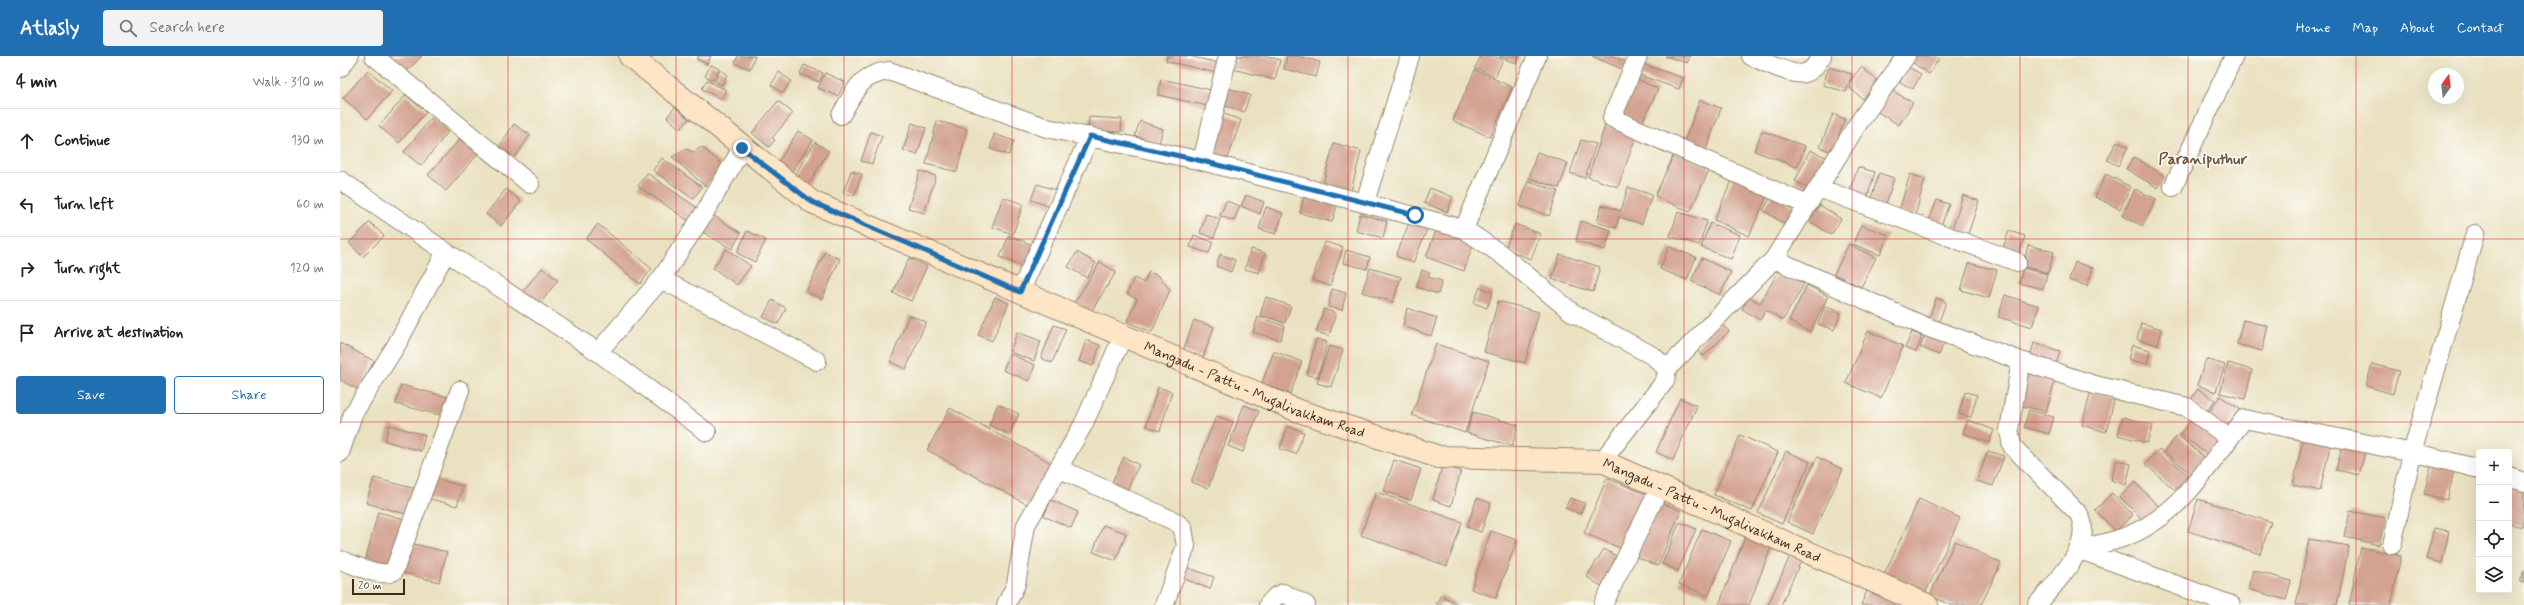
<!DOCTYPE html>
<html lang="en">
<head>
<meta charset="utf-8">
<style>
	body { margin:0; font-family:Mynerve,sans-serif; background:#f2f2f2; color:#222 }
	.controls { position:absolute; right:12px; bottom:12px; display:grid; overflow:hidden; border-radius:4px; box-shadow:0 4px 16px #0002 }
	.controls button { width:36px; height:36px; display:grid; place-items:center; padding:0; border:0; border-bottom:1px solid #e0e0e0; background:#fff; color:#222; font:20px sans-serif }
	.compass { position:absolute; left:2088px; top:12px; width:36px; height:36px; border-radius:50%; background:#fff; box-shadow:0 4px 16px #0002; rotate:14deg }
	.scale { position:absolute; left:12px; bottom:10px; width:53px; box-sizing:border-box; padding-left:4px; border:2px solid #3b2a1e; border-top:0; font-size:11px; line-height:14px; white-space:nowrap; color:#3b2a1e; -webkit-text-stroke:3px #fdfcf7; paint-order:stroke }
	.stop { position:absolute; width:12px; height:12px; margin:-9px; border:3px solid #1f6fb2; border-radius:50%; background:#fff }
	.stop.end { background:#1f6fb2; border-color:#fff; box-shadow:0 1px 4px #0008 }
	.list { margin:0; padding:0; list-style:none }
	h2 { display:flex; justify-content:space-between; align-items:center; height:52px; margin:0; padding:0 16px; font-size:17px }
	h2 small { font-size:13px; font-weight:400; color:#767676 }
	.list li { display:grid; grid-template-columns:26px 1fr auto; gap:12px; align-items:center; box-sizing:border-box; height:64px; padding:0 16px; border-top:1px solid #e0e0e0 }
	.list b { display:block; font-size:15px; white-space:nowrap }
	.list em { font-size:13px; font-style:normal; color:#767676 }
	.actions { display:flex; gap:8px; padding:12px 16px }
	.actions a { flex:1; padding:9px 0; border:1px solid #1f6fb2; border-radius:4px; text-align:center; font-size:14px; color:#1f6fb2 }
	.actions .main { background:#1f6fb2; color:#fff }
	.icon { flex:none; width:22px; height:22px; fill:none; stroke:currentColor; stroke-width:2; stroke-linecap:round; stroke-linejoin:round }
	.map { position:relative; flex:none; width:2184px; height:549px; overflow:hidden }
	header { display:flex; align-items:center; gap:24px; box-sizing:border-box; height:56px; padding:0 20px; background:#1f6fb2; color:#fff }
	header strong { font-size:19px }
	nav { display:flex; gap:22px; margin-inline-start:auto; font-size:14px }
	.search { width:280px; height:36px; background:#f2f2f2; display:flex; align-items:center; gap:10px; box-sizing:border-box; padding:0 14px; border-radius:4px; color:#767676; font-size:15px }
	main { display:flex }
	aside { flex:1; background:#fff }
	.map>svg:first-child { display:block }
	.building { fill:#d3a291 }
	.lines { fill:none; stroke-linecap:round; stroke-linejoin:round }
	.street-casing { stroke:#92866f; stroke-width:20 }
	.secondary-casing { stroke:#92866f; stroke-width:24 }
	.street { stroke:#fff; stroke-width:18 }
	.secondary { stroke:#fde5c5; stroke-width:22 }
	.route { stroke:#1f6fb2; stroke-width:5 }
	.grid { fill:none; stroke:#d62828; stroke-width:1; stroke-opacity:0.55 }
	.labels { text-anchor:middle; stroke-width:3; stroke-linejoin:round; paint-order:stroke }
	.street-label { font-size:14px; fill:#3b2a1e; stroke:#fdfcf7 }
	.quarter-label { font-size:16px; font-weight:bold; fill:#705446; stroke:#fdfcf7 }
</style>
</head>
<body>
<header>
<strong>Atlasly</strong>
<div class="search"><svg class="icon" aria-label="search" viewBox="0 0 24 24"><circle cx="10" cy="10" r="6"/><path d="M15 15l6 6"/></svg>Search here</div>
<nav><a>Home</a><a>Map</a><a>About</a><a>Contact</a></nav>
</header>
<main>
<aside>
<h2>4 min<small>Walk · 310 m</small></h2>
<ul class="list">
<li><svg class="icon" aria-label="ahead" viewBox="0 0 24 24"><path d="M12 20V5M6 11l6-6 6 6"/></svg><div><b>Continue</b></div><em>130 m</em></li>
<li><svg class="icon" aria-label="left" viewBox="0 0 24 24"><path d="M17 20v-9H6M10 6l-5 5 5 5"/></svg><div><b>Turn left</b></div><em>60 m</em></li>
<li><svg class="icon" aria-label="right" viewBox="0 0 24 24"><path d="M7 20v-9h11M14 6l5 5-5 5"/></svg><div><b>Turn right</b></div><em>120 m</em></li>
<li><svg class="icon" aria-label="arrive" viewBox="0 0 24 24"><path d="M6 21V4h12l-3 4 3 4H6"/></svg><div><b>Arrive at destination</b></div></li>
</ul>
<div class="actions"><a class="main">Save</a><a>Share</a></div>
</aside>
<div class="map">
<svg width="2184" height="549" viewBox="0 0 2184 549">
	<rect width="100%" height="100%" fill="#fdfcf7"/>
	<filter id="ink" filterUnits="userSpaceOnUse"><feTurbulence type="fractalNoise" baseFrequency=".025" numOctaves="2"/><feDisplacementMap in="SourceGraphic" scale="8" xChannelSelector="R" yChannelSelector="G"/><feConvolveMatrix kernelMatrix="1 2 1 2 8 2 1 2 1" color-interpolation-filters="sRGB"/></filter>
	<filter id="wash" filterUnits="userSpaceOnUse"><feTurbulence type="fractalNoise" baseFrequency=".012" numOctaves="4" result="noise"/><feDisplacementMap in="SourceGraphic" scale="16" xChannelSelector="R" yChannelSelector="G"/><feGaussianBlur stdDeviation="0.9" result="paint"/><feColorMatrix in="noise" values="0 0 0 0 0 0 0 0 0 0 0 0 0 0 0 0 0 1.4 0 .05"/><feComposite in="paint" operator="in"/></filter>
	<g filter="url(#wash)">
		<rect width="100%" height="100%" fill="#eae1c0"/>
		<g id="blocks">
			<path class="building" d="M50,0H82L63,19L47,4Z
				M358,0H371L367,8L357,3Z
				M398,0H415L410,13L395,7Z
				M827,0H849L878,7L876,17L826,5Z
				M897,0H928L940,4L935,24L893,13Z
				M947,0H958L980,6L976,21L944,13Z
				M1141,0H1154L1163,4L1155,21L1135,12Z
				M1159,0H1180L1176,8Z
				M1252,0H1273L1289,7L1286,15Z
				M1325,0H1350L1347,7Z
				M1575,0H1594L1599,3L1589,18L1572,6Z
				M1300,7L1343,22L1339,33L1296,18Z
				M371,9L379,13L373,24L365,20Z
				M464,9L483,17L479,26L460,18Z
				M1489,11L1512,18L1506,36L1483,29Z
				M1521,11L1538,25L1523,43L1510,32L1511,24Z
				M1568,11L1581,18L1573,33L1560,26Z
				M28,14L52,35L27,63L3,42Z
				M380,14L387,18L382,29L375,25Z
				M1135,14L1172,31L1150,81L1113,65Z
				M439,16L451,25L443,37L431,29Z
				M485,17L505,26L498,40L478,32Z
				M1295,22L1318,33L1301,69L1278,58Z
				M821,23L871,34L868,50L818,39Z
				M367,24L386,34L381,43L362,33Z
				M888,32L910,39L904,56L883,49Z
				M1550,33L1573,47L1559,69L1536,55Z
				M66,39L86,56L59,87L39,70Z
				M1360,44L1381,52L1366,94L1344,86Z
				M438,45L453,57L432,82L435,84L429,91L412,77Z
				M335,51L349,63L340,73L327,61Z
				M884,58L901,64L887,105L869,99Z
				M1493,58L1505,63L1492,96L1480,91Z
				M749,61L782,63L781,76L748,74Z
				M91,62L108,76L81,110L64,96Z
				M597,65L627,73L617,116L586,108Z
				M800,65L823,73L819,87L795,80Z
				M572,67L586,72L577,99L563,94Z
				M174,68L190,79L175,101L159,91Z
				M1265,70L1296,80L1278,131L1248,121Z
				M458,75L473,84L451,117L437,108Z
				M1422,75L1465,90L1457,111L1414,95Z
				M531,76L542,80L532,108L521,105Z
				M654,78L674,85L669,99L650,93Z
				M120,83L138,98L106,135L88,119Z
				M1241,84L1256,88L1245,122L1230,117Z
				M1777,85L1788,91L1778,110L1767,104Z
				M475,86L489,95L468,129L454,120Z
				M994,87L1021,95L1011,135L983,127Z
				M362,91L383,109L365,130L332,101L347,93L353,96Z
				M1470,94L1488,102L1472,134L1455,125Z
				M1197,96L1228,107L1219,132L1189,122Z
				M1335,96L1370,112L1350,156L1315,140Z
				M1794,101L1825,120L1818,132L1786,113Z
				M322,102L362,131L353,143L313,114Z
				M1518,111L1535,116L1527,143L1509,137Z
				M511,115L522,118L514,140L503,137Z
				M580,115L596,120L584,157L568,152Z
				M307,117L359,153L350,166L298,130Z
				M1539,117L1554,122L1545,151L1530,146Z
				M1570,118L1585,123L1575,160L1559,155Z
				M1766,118L1791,131L1780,153L1755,141Z
				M1394,120L1429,136L1409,180L1374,164Z
				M1188,125L1218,135L1209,160L1180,150Z
				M697,128L716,134L711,151L691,144Z
				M1288,131L1312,139L1302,168L1279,161L1276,172L1257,166L1262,149L1281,155Z
				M1090,132L1113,141L1107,156L1084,147Z
				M166,133L181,145L161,170L146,158Z
				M1795,133L1816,143L1803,170L1782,160Z
				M965,137L998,146L992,166L960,157Z
				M1433,138L1456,152L1445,168L1423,154Z
				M906,139L924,146L920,158L901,150Z
				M1623,139L1639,145L1626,184L1610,179Z
				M663,141L683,148L673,178L652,171Z
				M1597,144L1609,148L1599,175L1587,170Z
				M886,145L900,150L894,165L880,160Z
				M1480,149L1501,163L1491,179L1470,165Z
				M926,151L943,157L936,178L919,173Z
				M1338,156L1367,165L1359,189L1330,180Z
				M371,158L401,177L392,193L361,175Z
				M866,158L880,163L874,182L860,177Z
				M1020,158L1047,165L1043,182L1016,175Z
				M1071,162L1089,169L1073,207L1056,200Z
				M1241,165L1271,174L1265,194L1236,185Z
				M30,166L44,180L23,201L9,187Z
				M1370,167L1400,179L1391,203L1361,191Z
				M258,168L312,213L300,228L246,183Z
				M1175,168L1201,178L1191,203L1165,193Z
				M1521,169L1548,179L1540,199L1513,188Z
				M1097,172L1134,186L1124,215L1086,201Z
				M407,175L426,184L415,206L397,197Z
				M1669,175L1685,180L1679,198L1663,192Z
				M669,179L694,190L685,212L660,201Z
				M854,179L873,186L869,197L850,191Z
				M985,186L1003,191L990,230L972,224Z
				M1509,188L1536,202L1521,231L1494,218Z
				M1688,189L1714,196L1708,217L1683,210Z
				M1329,191L1356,201L1347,224L1320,213Z
				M386,193L411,210L397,229L373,212Z
				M911,193L925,197L919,217L905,213Z
				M1006,194L1030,201L1027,213L1003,207Z
				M485,196L500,203L482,243L466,236Z
				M737,196L756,207L747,222L728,211Z
				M880,198L895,204L891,216L876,210Z
				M1220,198L1260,211L1253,236L1212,223Z
				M569,202L587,210L571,245L553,237Z
				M1362,202L1391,216L1380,239L1351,225Z
				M760,206L776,216L749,259L733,249Z
				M1735,206L1753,212L1747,230L1729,224Z
				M1629,207L1657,214L1649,242L1621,234Z
				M202,212L218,224L199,249L182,236Z
				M1030,212L1061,221L1053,246L1022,236Z
				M1683,212L1707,218L1703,233L1679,227Z
				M1440,213L1464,228L1443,264L1426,254L1420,264L1402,253L1409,241L1420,247Z
				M1082,214L1090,217L1088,221L1102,225L1098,238L1076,231Z
				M809,216L819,220L830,234L812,276L787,266L797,243L787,238L794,222L804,227Z
				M1467,229L1488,240L1470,276L1449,265Z
				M1140,231L1153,236L1147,252L1134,247Z
				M992,233L1006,237L1002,254L988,251Z
				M1665,239L1699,250L1692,271L1658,261Z
				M655,241L669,247L652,285L638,279Z
				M926,241L951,250L945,267L920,259Z
				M1596,242L1606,246L1598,269L1588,266Z
				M432,244L446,252L438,268L423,261Z
				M1158,245L1199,256L1185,307L1144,296Z
				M1485,250L1501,257L1494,274L1478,268Z
				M1067,252L1097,262L1091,280L1063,270Z
				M984,253L996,257L989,280L976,276Z
				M569,259L586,266L566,313L550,306Z
				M918,261L945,270L940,284L913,276Z
				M854,264L874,271L863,302L843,295Z
				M1903,264L1928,270L1922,295L1897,288Z
				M1380,267L1389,275L1364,300L1356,293Z
				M1801,267L1822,273L1818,289L1797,283Z
				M714,269L726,273L712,307L701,302Z
				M1587,274L1606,282L1599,299L1580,291Z
				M1528,275L1563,290L1541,342L1506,327Z
				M677,276L701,285L694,305L670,296Z
				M1572,276L1582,280L1576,296L1565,292Z
				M976,283L987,286L978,321L967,319Z
				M746,284L760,289L753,310L739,305Z
				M0,287L34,305L19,334L0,324Z
				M1694,287L1720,295L1715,312L1689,304Z
				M1096,288L1149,305L1125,377L1072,359Z
				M1792,289L1810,294L1807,308L1788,303Z
				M989,290L1003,294L991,331L977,327Z
				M934,295L962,306L950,338L922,327Z
				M670,298L695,309L689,325L663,314Z
				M1866,303L1885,309L1876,336L1857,329Z
				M1888,307L1912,314L1905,343L1880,337Z
				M2032,308L2059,315L2053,338L2026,330Z
				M1690,313L1716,321L1706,356L1680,349Z
				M61,329L108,341L104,360L56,348Z
				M818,331L832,336L820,375L806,370Z
				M1858,333L1875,344L1867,356L1850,345Z
				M1751,335L1775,341L1766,376L1742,369Z
				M1625,336L1637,339L1631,361L1619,358Z
				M1880,340L1900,353L1887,372L1868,358Z
				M1340,342L1357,350L1333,404L1316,396Z
				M658,348L679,358L669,378L649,369Z
				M904,349L919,355L903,396L888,390Z
				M610,352L713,408L690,450L587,394Z
				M1689,354L1714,361L1709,378L1684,371Z
				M1133,356L1178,369L1172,390L1127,377Z
				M876,360L893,366L868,432L851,426Z
				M1783,361L1813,369L1807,387L1778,379Z
				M1853,362L1881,383L1868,399L1840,378Z
				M1628,364L1654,374L1649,387L1623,377Z
				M49,369L85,379L81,395L45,385Z
				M948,370L964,376L956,398L940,393Z
				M1400,379L1438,396L1412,455L1374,439Z
				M1838,379L1866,403L1852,419L1824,395Z
				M1963,383L1990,390L1980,435L1953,429Z
				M2003,387L2026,393L2019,419L1996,414Z
				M1819,393L1848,419L1835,434L1805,408Z
				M1446,395L1470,406L1442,468L1418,457Z
				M1648,395L1664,400L1653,430L1637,425Z
				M784,401L799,409L786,435L771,428Z
				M1477,401L1503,413L1473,478L1447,466Z
				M1054,404L1081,413L1071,444L1044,435Z
				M1777,404L1791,408L1786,429L1771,424Z
				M2092,406L2115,411L2107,444L2084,438Z
				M1102,410L1121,415L1111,450L1093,444Z
				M34,422L76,433L69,459L26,447Z
				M93,422L123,430L117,450L87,442Z
				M1267,422L1308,439L1285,494L1244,477Z
				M1795,426L1821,453L1806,467L1780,441Z
				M2169,428L2184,432L2183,471L2169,468Z
				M1036,436L1122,466L1107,510L1021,479Z
				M1772,437L1793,459L1776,475L1755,454Z
				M1137,442L1151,447L1141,476L1127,471Z
				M1230,442L1245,447L1240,458L1225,452Z
				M1579,443L1620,462L1585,538L1544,519Z
				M1858,443L1931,466L1920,498L1848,475Z
				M711,444L738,456L731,472L704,460Z
				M1320,446L1341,455L1318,510L1297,501Z
				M2010,455L2045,462L2039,489L2005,481Z
				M38,456L64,463L52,513L25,506Z
				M1340,466L1356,473L1338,515L1322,508Z
				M763,469L786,477L776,505L753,496Z
				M2094,472L2109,475L2102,507L2086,503Z
				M1362,473L1391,485L1368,540L1339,528Z
				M1151,475L1177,484L1156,542L1131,533Z
				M1405,481L1431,491L1409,549H1379Z
				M1969,483L2009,490L1997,549H1956Z
				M1615,485L1661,507L1641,549H1610L1590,539Z
				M66,486L107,496L99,526L59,516Z
				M2021,491L2061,500L2051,549H2009Z
				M1264,493L1278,501L1261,530L1247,521Z
				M1450,500L1461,505L1441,549H1428Z
				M846,511L874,521L870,533L842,522Z
				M1913,514L1951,525L1946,544L1908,533Z
				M2184,514V527L2180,526Z
				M1527,535L1555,547L1554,549H1521Z
				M1101,539L1119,549L1096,548Z"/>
		</g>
	</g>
	<g filter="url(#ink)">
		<use href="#blocks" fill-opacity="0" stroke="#92866f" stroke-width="1"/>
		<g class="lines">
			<defs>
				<path id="street" d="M34,0L190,128
					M1298,0L1272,62L1467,149
					M1411,0C1422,5 1454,21 1465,17C1473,15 1477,7 1482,0
					M0,12L9,0
					M501,59C515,35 519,19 549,15L707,72L862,105L1124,173L1162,199L1233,257L1313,300L1327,313L1325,325L1262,405
					M862,105L888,0
					M0,124L106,196
					M1833,131L1894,0
					M1479,132L1677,206
					M1025,146L1070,0
					M1124,173L1197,0
					M1434,203L1584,270L1681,305L1755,329L1847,351L1889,382
					M321,223L477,305
					M680,236L750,80
					M258,296L321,223L365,156L402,92
					M1681,305L1669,374L1672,390L1739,458C1755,490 1716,525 1697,549
					M1327,313L1434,203L1517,69L1566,0
					M0,397L13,358L57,288L106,196L258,296L367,376
					M718,412L836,466L843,472L846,490L824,549
					M2169,421L2184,426
					M2052,489L2072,397L2135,178
					M1738,493C1752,490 1768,487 1782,482C1841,461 1868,409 1904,363L2088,400L2139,413
					M1738,493L1891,549
					M0,504C14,508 41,523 54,515L120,334
					M666,549L676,528L686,469L743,369L783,280
					M928,549L935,541L943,537L966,549
					M1263,549L1320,431"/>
				<g id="secondary">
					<path id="s1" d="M290,0L472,146L956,354L1099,401L1262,405L1587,549"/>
				</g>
			</defs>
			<use href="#street" class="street-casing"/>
			<use href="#secondary" class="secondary-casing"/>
			<use href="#street" class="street"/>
			<use href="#secondary" class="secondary"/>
		</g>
	</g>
	<g class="lines" filter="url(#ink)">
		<path class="route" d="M402,92L472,146L680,236L750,80L862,105L1075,159"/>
	</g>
	<path class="grid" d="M168,0V549M336,0V549M504,0V549M672,0V549M840,0V549M1008,0V549M1176,0V549M1344,0V549M1512,0V549M1680,0V549M1848,0V549M2016,0V549M0,183H2184M0,366H2184"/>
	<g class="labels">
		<g class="street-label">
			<text dy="5" stroke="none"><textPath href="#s1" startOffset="714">Mangadu - Pattu - Mugalivakkam Road</textPath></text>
			<text dy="5" stroke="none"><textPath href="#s1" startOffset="1194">Mangadu - Pattu - Mugalivakkam Road</textPath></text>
		</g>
		<g class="quarter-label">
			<text x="1863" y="108">Paraniputhur</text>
		</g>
	</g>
</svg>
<div class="controls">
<button>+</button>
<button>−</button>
<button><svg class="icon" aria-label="locate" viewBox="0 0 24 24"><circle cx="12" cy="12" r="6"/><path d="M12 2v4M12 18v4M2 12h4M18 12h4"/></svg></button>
<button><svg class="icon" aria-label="layers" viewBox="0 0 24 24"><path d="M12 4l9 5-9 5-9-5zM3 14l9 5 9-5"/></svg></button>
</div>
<svg class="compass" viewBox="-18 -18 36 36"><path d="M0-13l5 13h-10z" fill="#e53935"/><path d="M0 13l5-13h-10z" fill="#767676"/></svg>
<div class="scale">20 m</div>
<div class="stop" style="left:1075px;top:159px"></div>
<div class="stop end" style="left:402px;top:92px"></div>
</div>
</main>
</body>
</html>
